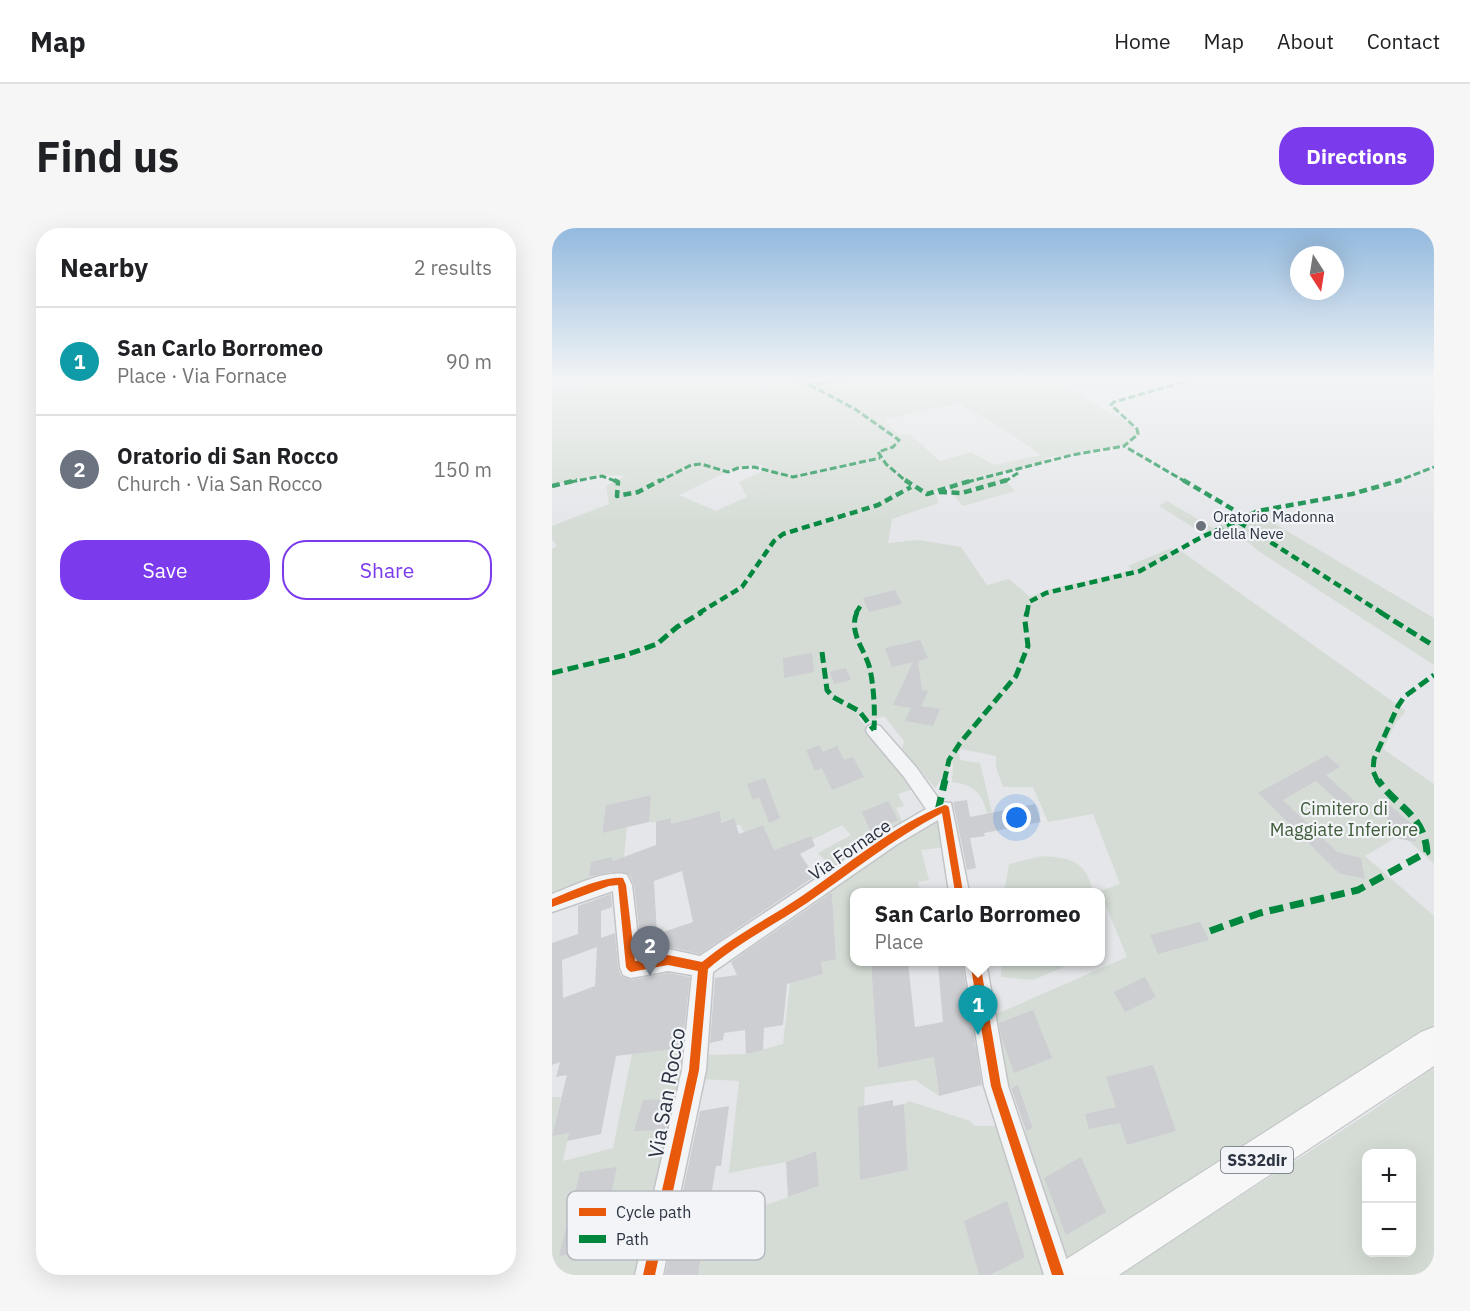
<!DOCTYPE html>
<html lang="en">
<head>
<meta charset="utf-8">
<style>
	body { margin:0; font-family:"IBM Plex Sans",sans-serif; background:#f6f6f6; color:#202124 }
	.controls { position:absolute; right:18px; bottom:18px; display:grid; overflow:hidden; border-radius:12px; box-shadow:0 6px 24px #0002 }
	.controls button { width:54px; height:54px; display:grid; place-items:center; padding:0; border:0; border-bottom:2px solid #e0e0e0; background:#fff; color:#202124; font:30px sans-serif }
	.compass { position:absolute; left:738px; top:18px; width:54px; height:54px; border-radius:50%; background:#fff; box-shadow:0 6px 24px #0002; rotate:168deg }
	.you { position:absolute; left:465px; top:590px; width:21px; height:21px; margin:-15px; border:4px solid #fff; border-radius:50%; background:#1a73e8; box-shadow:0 0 0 9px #1a73e833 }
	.badge { display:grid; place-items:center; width:39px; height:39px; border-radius:50%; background:#7c3aed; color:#fff; font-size:20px; font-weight:700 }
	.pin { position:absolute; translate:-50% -50px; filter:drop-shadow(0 2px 3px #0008) }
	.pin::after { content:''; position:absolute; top:32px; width:21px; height:18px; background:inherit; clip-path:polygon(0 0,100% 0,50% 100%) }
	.popup { position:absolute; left:298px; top:660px; width:255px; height:78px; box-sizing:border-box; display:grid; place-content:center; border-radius:12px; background:#fff; filter:drop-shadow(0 2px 4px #0005); font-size:20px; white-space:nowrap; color:#757577 }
	.popup b { font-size:22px; color:#202124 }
	.popup::after { content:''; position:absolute; left:50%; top:100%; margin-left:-12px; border:12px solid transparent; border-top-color:#fff }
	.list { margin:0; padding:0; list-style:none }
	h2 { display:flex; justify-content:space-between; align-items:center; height:78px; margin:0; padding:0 24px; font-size:26px }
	h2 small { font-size:20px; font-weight:400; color:#757577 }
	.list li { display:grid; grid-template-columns:39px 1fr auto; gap:18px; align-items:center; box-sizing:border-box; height:108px; padding:0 24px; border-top:2px solid #e0e0e0 }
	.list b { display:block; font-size:22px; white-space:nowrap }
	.list p { margin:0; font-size:20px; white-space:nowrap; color:#757577 }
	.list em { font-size:20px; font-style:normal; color:#757577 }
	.actions { display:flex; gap:12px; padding:18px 24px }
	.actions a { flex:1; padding:14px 0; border:2px solid #7c3aed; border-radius:24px; text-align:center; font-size:21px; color:#7c3aed }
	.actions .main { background:#7c3aed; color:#fff }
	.map { position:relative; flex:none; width:882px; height:1047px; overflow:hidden; border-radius:24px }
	header { display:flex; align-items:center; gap:36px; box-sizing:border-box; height:84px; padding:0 30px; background:#fff; border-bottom:2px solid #e0e0e0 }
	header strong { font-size:28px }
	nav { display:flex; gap:33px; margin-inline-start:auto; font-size:21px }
	.intro { display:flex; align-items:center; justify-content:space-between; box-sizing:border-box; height:144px; padding:0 36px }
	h1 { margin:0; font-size:42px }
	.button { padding:15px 27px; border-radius:24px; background:#7c3aed; color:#fff; font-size:21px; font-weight:700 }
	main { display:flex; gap:36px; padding:0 36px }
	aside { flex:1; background:#fff; border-radius:24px; box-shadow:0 6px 24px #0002 }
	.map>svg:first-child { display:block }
	.green { fill:#d5dcd5; fill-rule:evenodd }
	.building { fill:#ccced1; fill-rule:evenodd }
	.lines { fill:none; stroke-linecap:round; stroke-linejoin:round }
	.minor-casing { stroke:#c2c4c7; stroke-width:3 }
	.primary-casing { stroke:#c1c3c6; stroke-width:2 }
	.minor { fill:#f3f4f5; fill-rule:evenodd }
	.primary { fill:#f7f7f7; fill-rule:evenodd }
	.quiet-far3 { stroke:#00873e; stroke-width:3; stroke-dasharray:7 3; stroke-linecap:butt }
	.quiet-far2 { stroke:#00873e; stroke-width:4.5; stroke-dasharray:8 4.5; stroke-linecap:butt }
	.quiet-far1 { stroke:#00873e; stroke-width:5; stroke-dasharray:11 5; stroke-linecap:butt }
	.quiet { stroke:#00873e; stroke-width:7; stroke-dasharray:14 7; stroke-linecap:butt }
	.cycleway-casing { stroke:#f2f4f7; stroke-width:3 }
	.cycleway { fill:#e8590c; fill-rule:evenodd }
	.poi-dot { fill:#6c727c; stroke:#f2f4f7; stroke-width:2 }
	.labels { text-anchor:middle; stroke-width:4.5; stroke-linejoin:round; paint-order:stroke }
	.far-poi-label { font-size:15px; fill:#2b3341; stroke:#f2f4f7; text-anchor:start }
	.shield { fill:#f2f4f7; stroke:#676d78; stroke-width:1.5 }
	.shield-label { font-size:16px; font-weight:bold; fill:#2b3341 }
	.park-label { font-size:18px; fill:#405c3a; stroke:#f2f4f7 }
	.street-label { font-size:18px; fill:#2b3341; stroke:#f2f4f7 }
	.near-street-label { font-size:21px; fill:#2b3341; stroke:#f2f4f7 }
	.key { fill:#f2f4f7; stroke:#b6bac0; stroke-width:1.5 }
	.key-label { font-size:16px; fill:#2b3341 }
</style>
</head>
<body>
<header>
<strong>Map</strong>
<nav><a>Home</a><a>Map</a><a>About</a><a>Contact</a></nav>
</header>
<div class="intro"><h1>Find us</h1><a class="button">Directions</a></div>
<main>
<aside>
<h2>Nearby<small>2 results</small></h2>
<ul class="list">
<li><span class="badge" style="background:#0f9aa8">1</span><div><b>San Carlo Borromeo</b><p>Place · Via Fornace</p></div><em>90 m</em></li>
<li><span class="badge" style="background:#6b7280">2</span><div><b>Oratorio di San Rocco</b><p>Church · Via San Rocco</p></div><em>150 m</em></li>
</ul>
<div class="actions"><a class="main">Save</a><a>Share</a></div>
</aside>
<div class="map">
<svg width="882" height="1047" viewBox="0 0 882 1047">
	<rect width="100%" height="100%" fill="#e4e6e9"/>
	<path class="green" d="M42,151H498L580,197L589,206L576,217L494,230L487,238L447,245L463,263L411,278L395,259L382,263L387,275L340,291L336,315L367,312L409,319L435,357L457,351L478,369L498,361L580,342L576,338L617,321L629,323L854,483L843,496L831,521L882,556V636L856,612L843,610L813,628L882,688V800L514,1041L469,905L481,899L466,857L454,862L440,788L575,729L548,663L568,656L541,586L496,594L481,559H451L444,539V528L409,521L407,524L408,532L428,535L440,584L435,585C430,565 421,556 400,554L401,534L383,560L350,521L352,513L332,488L322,492L305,488L364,560L346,566L352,578L344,580L352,597L283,644L266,625L299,607L290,597L260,612L259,608L222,622L211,597L192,604L188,597H184L181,590L166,596L168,583L119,596L97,594L98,567L54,577L50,604L75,599L72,629L61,633L60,630L39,634L36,657L0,673V321L5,318L0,311V298L57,276L54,258L73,248L46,247L0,257V164L41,155ZM406,175L453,202L489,227L442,237L419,224L388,233L358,206L347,207L332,192ZM211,237L213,242L187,254L195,269L164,283L127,267L185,239Z
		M615,273L663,301L701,283L882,390V437L705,322L679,300L658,310L607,278Z
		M387,587L395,619L369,622L377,652L366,654L368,664H303V734H319L326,840L428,819L426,831L383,841L387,868L363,852L313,859L308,952L356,942L352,876L357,873L418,893L423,898H449L497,1047H146L150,1023L160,1021L171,967L204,964L214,977L267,958L263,923L234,934L177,945L187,853L150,851L155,827L194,826L231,816L238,755L271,746L269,734L284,730L280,666L265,669Z
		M491,628C520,630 534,633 541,664H452L457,636Z
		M450,734H523L481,752L449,749Z
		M139,818L85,1047H0V869H9L0,908L17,905L11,933L61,920L80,826Z
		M882,839V1047H567L817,885ZM814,926H860V1024H814Z"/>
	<path class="building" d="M343,362L350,376L317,384L311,370Z
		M368,412L376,430L366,433L370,462L376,463L369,478L388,481L381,498L353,493L359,480L341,477L361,434L340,439L333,420Z
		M260,425L262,444L232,450L231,430Z
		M294,440L299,452L282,456L278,444Z
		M267,517L271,524L285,518L292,532L301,529L312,549L280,562L270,540L263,543L254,522Z
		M775,527L788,539L774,547L808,578L798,584L764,553L731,572L785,624L809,630L813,651L787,645L706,565Z
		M213,550L228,590L217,595L207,569L201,572L195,556Z
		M99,567L97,594L50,605L54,577Z
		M415,572L418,589L483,576L489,594L432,605L433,608L418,610L424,640L415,642L401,574Z
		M336,573L346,592L319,604L310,584Z
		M835,575L861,597L864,614L843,610L839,594L824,581Z
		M168,583L169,595L182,590L187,606L211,597L222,622L259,608L263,618L248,626L263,648L148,726L116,719L90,724L82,657L77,646L58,644L37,649L39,634L60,629L61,633L104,617V594L119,590V596ZM130,643L141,694L105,706L102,653Z
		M59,666L60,679L49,683V710L63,705L66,739L69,748L79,752L116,745L138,749L131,813L130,820L64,828L49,906L15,913L17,905L0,908L15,847L4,849L8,834L0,837V715L26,706V678ZM45,719L43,758L11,770L10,732Z
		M277,666H280L284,731L269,734L271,746L235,756L231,797L212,800L211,822L194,826L193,802L172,805L171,812L158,815L163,750L185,747L179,734Z
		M648,694L657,712L606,726L598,707Z
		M319,734H356L363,799L391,794L386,737L410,734L430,857L387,868L382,829L326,840Z
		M593,749L604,769L573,784L562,764Z
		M481,782L500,830L462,845L450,811L447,795Z
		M601,837L624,903L575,917L568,895L537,901L533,886L564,879L554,849Z
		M466,857L481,900L474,903L459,860Z
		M121,871L114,902L82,903L91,872Z
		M341,872V878L352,876L356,942L308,952L306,879Z
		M177,878L169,938H164L146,1047H113L148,883Z
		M264,923L267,958L236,969L234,934Z
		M529,929L554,984L514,1007L492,950Z
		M65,939L46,1022L7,1028L28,944Z
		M455,973L473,1029L438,1047H427L412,993Z"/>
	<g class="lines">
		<defs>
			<path id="minor" d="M322,496L328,498L364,539L389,574L399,575L417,664H397L386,592L344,617L161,744L154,842L111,1047H83L130,842L140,747L116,743L79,750L71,747L68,739L61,663L0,684V666C19,659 56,640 75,647L80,657L88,727L116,721L148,728L331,606L374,581L352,549L316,506L314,502L316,498Z
				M412,734H434L456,858L520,1047H492L432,858Z"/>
			<path id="primary" d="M882,799V838L567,1047H506L513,1032L869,804Z"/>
		</defs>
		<use href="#minor" class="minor-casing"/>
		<use href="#primary" class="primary-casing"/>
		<use href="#minor" class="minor"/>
		<use href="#primary" class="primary"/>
		<path class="quiet-far3" d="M246,151L258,157L294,151
			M258,157L303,181L347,212L341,219L326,224L334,236L355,254
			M18,254L50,248L66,254
			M106,254L139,237L149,236L176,244L186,240L202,239L241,249L328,230
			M415,254L520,227L572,218
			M452,254L466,245
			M634,254L572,218L586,206L585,201L559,177L562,174L642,151
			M843,254L882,239"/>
		<path class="quiet-far2" d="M62,252L66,254L65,268L86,264L109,252
			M353,252L375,266L421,252
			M631,252L694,289
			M0,258L25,252
			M387,264L410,265L455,252
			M687,294L830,385
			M147,385L190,359L222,313L231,306L326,277L359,259
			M304,385L309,377
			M475,385L477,374L494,365L588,343L648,310L706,283L800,266L849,252"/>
		<path class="quiet-far1" d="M305,384C296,405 313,421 318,441C322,461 323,482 322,502
			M828,384L882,418
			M270,424L275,462L281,469L307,483L322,502
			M0,445L74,427L105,416L125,399L150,384
			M392,554L397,532L408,515L464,448L476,418L473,393L475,384
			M826,554L821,543L822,531L846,478L852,469L882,447"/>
		<path class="quiet" d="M386,583L393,552
			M658,703L708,685L806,662L875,624C872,586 845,580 826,552"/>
		<defs>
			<path id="cycleway" d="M393,577L396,578L397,580L411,664H403L390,585C342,610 300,644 255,675C222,697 186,715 156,741L147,842L103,1047H91L137,842L146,743L116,737L79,744L76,742L74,739L66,657L57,658L0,679V671C17,664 54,647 71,650L74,657L83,733L116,727L150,734C181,708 216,691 250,668C294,638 343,596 393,577Z
				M418,734H428L449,858L512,1047H500L439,858Z"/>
		</defs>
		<use href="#cycleway" class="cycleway-casing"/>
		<use href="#cycleway" class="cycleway"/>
	</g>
	<linearGradient id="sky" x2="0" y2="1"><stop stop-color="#93badf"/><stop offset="0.51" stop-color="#f3f4f5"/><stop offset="1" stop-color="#f3f4f5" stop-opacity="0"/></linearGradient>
	<rect width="882" height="297" fill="url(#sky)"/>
	<circle class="poi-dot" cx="649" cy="298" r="6"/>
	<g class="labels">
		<g class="far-poi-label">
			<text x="661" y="294">Oratorio Madonna<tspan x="661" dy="17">della Neve</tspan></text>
		</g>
		<rect class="shield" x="669" y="919" width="72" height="26" rx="4.5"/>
		<g class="shield-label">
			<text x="705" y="938">SS32dir</text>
		</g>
		<g class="park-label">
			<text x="792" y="587">Cimitero di<tspan x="792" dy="21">Maggiate Inferiore</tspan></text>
		</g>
		<g class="street-label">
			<text transform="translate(298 622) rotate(-34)" y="6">Via Fornace</text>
		</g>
		<g class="near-street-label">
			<text transform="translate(115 865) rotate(-80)" y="7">Via San Rocco</text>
		</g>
	</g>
	<rect x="15" y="963" width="198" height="69" rx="9" class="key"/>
	<rect x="27" y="980" width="27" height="8" fill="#e8590c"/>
	<rect x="27" y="1007" width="27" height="8" fill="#00873e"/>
	<g class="key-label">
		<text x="64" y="990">Cycle path</text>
		<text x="64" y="1017">Path</text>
	</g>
</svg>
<div class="controls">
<button>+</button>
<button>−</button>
</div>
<svg class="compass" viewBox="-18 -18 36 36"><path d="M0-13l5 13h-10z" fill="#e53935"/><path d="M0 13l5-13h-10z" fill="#757577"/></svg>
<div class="you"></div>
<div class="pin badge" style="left:426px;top:807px;background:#0f9aa8">1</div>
<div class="popup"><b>San Carlo Borromeo</b>Place</div>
<div class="pin badge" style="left:98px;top:748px;background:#6b7280">2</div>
</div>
</main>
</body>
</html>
